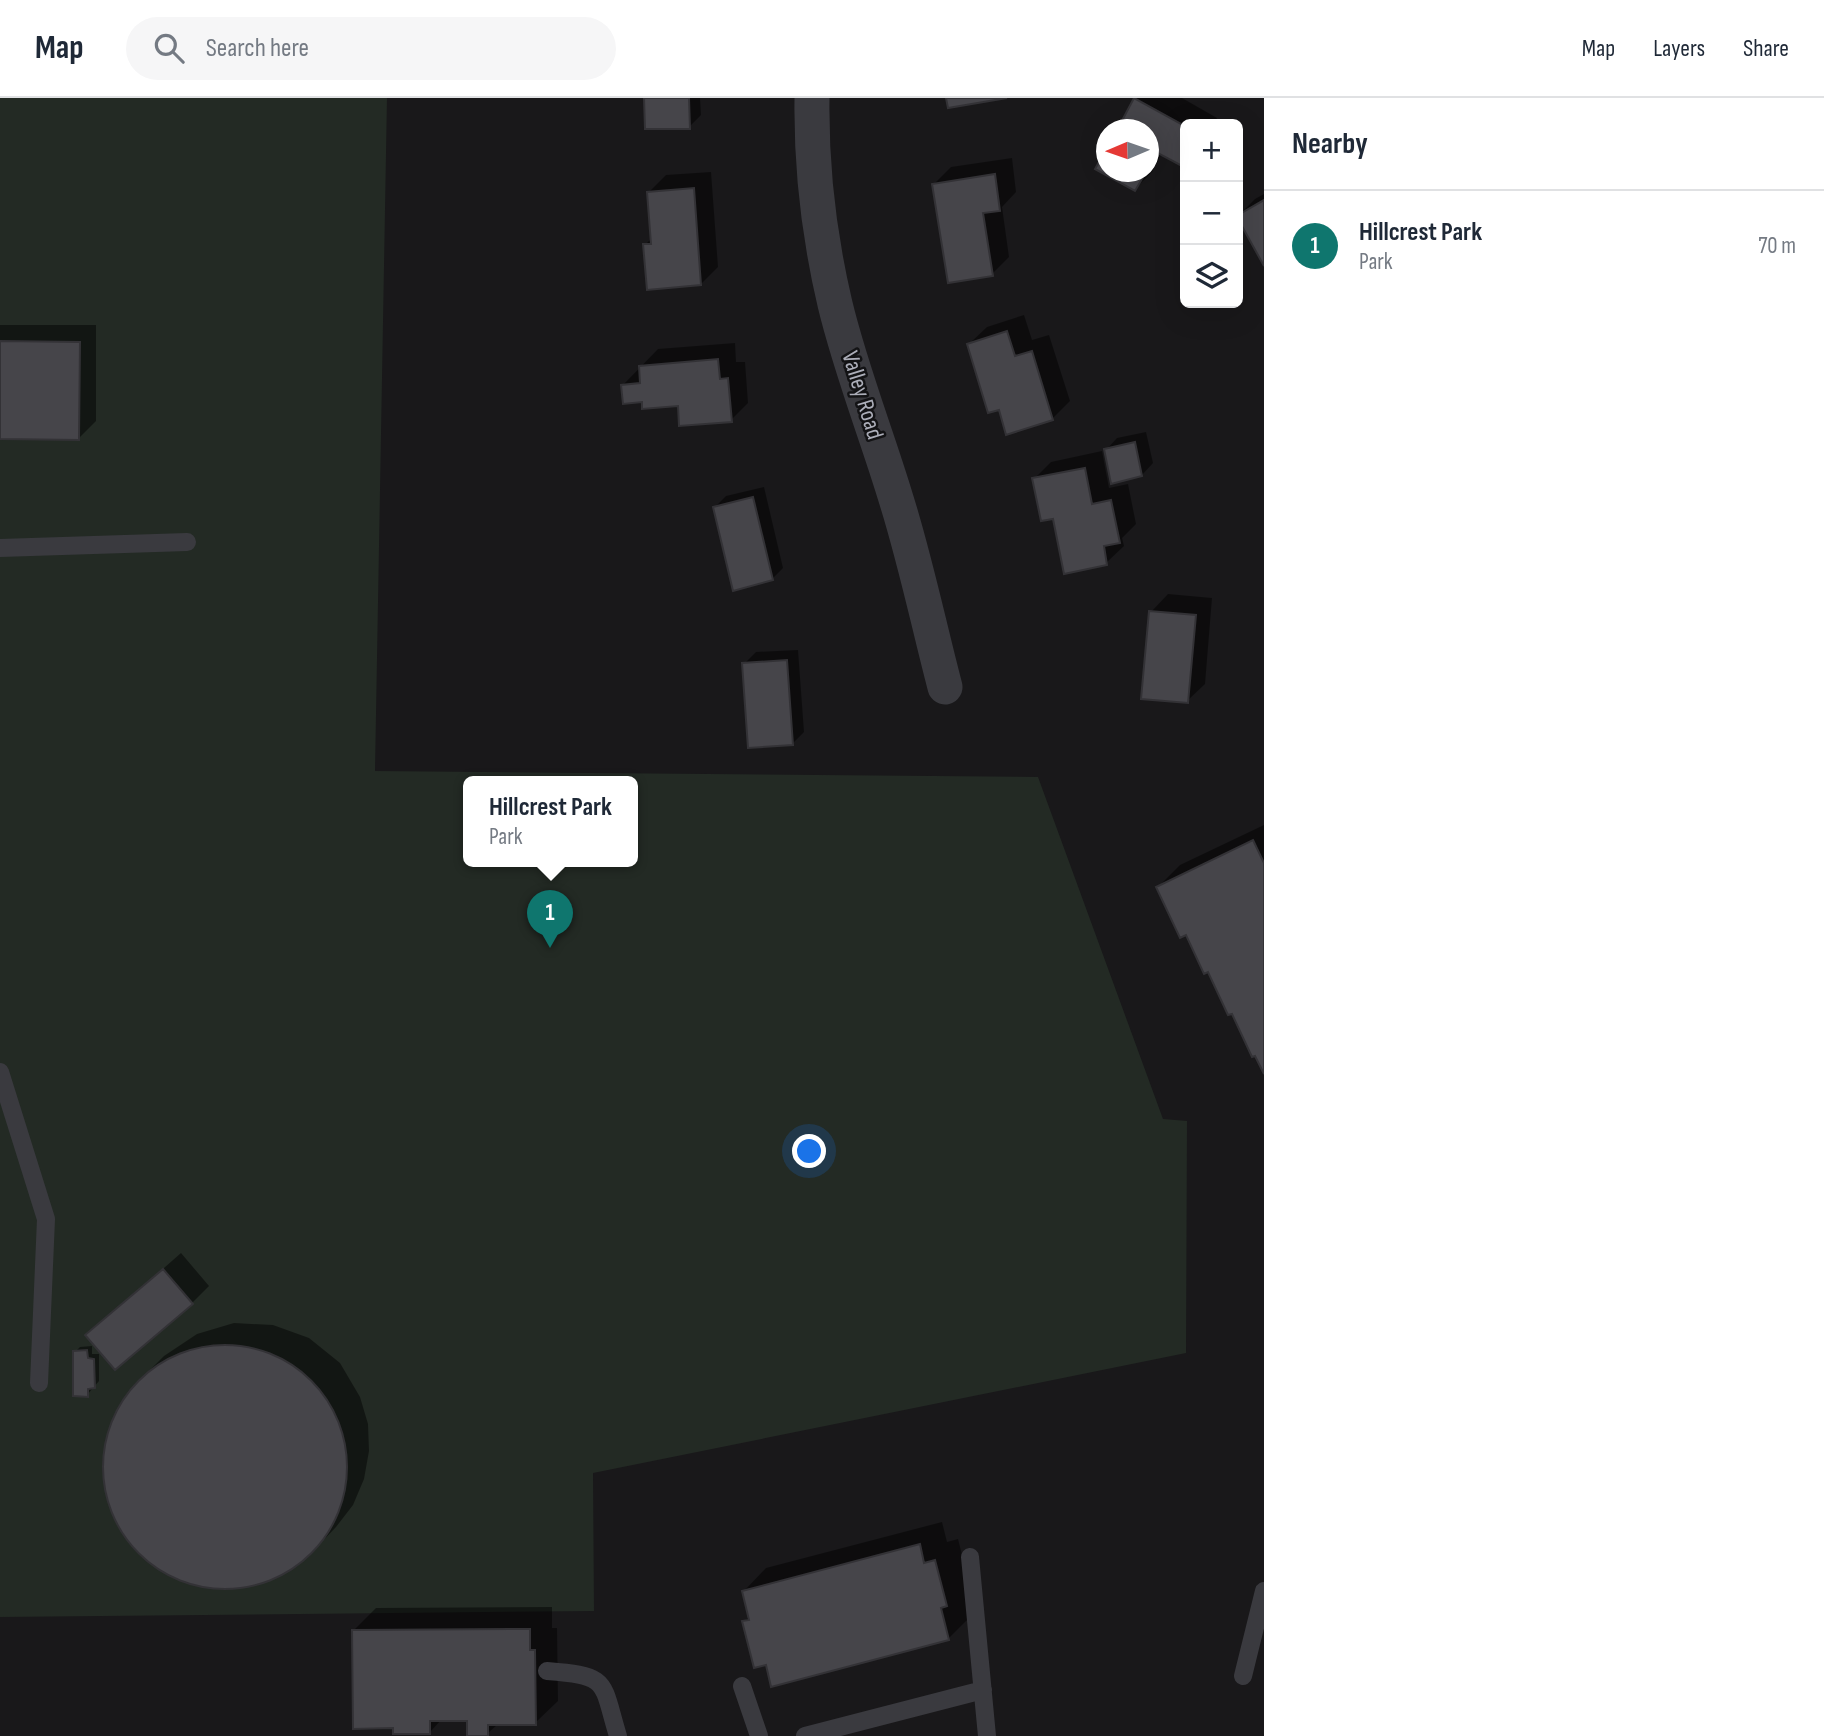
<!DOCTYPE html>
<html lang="en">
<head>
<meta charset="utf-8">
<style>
	body { margin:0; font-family:"Sofia Sans Condensed",sans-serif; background:#f6f6f7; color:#1f2937 }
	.controls { position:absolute; right:21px; top:21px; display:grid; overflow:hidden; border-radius:10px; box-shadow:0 7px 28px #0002 }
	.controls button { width:63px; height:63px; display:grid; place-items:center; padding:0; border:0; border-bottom:2px solid #e0e1e3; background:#fff; color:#1f2937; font:35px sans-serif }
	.compass { position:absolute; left:1096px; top:21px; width:63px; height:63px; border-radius:50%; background:#fff; box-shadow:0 7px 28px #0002; rotate:268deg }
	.you { position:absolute; left:810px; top:1054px; width:24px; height:24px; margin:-18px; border:5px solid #fff; border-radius:50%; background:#1a73e8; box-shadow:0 0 0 10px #1a73e833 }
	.badge { display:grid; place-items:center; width:46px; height:46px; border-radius:50%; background:#0f766e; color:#fff; font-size:23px; font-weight:700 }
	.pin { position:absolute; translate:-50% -58px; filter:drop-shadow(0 2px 4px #0008) }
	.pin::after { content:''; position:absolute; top:37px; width:24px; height:21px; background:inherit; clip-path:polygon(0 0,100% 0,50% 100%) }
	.popup { position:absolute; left:463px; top:678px; width:175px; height:91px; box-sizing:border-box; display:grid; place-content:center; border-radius:10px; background:#fff; filter:drop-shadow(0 2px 5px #0005); font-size:23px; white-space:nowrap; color:#747a83 }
	.popup b { font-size:26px; color:#1f2937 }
	.popup::after { content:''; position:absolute; left:50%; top:100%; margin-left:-14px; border:14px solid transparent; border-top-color:#fff }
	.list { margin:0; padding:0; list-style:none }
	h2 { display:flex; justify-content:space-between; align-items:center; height:91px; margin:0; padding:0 28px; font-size:30px }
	h2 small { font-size:23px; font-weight:400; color:#747a83 }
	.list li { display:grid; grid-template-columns:46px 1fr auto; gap:21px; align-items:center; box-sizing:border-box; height:112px; padding:0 28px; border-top:2px solid #e0e1e3 }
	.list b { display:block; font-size:26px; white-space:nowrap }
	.list p { margin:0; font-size:23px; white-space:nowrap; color:#747a83 }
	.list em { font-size:23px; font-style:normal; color:#747a83 }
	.icon { flex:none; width:38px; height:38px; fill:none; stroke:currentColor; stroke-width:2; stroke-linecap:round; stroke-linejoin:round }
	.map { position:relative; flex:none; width:1264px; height:1638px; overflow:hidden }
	header { display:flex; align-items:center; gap:42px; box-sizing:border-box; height:98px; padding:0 35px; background:#fff; border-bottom:2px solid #e0e1e3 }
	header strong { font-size:33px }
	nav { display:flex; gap:38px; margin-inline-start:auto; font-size:24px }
	.search { width:490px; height:63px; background:#f6f6f7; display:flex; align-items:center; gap:18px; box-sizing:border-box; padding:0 24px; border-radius:38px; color:#747a83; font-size:26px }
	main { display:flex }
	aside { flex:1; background:#fff }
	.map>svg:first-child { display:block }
	.green { fill:#232a24; fill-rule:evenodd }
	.shadow { fill:#0007 }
	.building { fill:#46454a; stroke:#333236; stroke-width:2 }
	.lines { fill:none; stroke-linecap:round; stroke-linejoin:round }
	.service { stroke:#3a3a3f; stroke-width:18 }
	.minor { stroke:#3a3a3f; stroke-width:35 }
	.labels { text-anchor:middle; stroke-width:5; stroke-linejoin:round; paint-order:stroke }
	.street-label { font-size:24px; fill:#acaeb9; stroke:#131315 }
</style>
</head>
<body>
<header>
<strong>Map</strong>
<div class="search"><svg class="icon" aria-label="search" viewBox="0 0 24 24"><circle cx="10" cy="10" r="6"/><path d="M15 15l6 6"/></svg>Search here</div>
<nav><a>Map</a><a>Layers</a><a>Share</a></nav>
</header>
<main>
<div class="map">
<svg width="1264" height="1638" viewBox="0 0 1264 1638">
	<rect width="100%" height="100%" fill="#19181a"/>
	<path class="green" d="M0,0H387L375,673L1038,679L1163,1021L1187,1023L1186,1255L593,1375L594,1513L0,1519ZM468,684H632V764H468Z"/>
	<path class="shadow" d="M646,0H700L701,17L689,29Z
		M1137,0H1182L1217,20L1214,26H1185V65L1183,67L1162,55L1152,74L1135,91L1098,71L1106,55V74H1148V32Z
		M1012,60L1016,94L1002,109L1009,159L992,176L934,86L951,69Z
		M711,74L718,169L701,186L645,147L652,140L649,94L666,77Z
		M1264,96V164L1238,118L1255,101Z
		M1024,217L1032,242L1049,237L1070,303L1052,321L1000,310L969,246L987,229Z
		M0,227H96V323L79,340H0Z
		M735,245L736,264H745L748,305L731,322L679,306L643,302L623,287L658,251Z
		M1146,334L1153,365L1142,377L1106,352L1117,340Z
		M1102,353L1109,390L1128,386L1136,426L1122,440L1124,448L1106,465L1055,419L1034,381L1051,364Z
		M764,389L783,470L772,481L714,410L726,398Z
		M1168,496L1212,500L1205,586L1187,603L1151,514Z
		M798,552L804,634L793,645L744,566L756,554Z
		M1264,727V972L1208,871L1158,789L1180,767Z
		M181,1155L209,1188L192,1205L88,1237Z
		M234,1225L273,1227L309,1240L340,1265L360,1299L368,1326L369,1353L364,1381L353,1407L336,1429L313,1453L291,1471L266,1483L238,1490H210L173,1479L141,1457L117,1426L105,1389V1349L117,1313L141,1281L164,1258L197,1236Z
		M92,1248V1256H99V1283L87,1297L75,1254L80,1249Z
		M942,1424L947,1444L958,1441L969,1484L964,1489L971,1518L948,1541L767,1565L744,1524L750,1518L744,1493L766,1470Z
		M552,1509V1530H557L558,1603L535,1625L498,1626L487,1636L468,1621H442L430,1634L395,1629L353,1533L376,1510Z"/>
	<path class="building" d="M644,0H689L690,31H645Z
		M946,0H1007L948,10Z
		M1134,0L1185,28L1184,69L1156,54L1148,68V32H1117Z
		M1106,51V74H1146L1135,93L1095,71Z
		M995,76L1000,113L983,115L993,178L948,185L932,86Z
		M694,90L701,187L647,192L643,146H651L647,94Z
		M1264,102V168L1238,121V117Z
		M1007,233L1015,258L1032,253L1053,322L1006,337L999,312L988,315L967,246Z
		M0,243L80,244L79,342L0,341Z
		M718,261L720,281L728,280L732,324L679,328L678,308L642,311V304L623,306L621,287L640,285L639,268Z
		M1135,344L1142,378L1111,386L1104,351Z
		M1085,370L1092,406L1111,402L1120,445L1104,448L1107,467L1064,476L1053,421L1041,423L1032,380Z
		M753,399L773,482L733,493L713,409Z
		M1149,513L1196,517L1188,605L1141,601Z
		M787,562L793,647L748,650L742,565Z
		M1253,742L1264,765V976L1255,958L1252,959L1232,916L1228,917L1208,874L1204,876L1186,837L1180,840L1156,789Z
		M163,1171L193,1206L115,1272L85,1237Z
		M103 1369a122 122 0 1 1 244 0a122 122 0 1 1-244 0Z
		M87,1252L88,1260L94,1261L95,1290L88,1291V1299L73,1298V1253Z
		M920,1446L924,1465L935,1462L947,1508L941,1510L949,1542L771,1589L766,1567L754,1570L742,1523L749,1522L742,1493Z
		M530,1531V1552H535L536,1627H488V1638H467V1623H430V1636H393V1630L353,1631L352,1532Z"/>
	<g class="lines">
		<path class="service" d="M0,450L187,444
			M0,974L46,1121L39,1285
			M970,1459L987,1638
			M547,1573C610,1578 601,1582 618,1638
			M1243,1578L1264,1493
			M742,1588L759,1638
			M805,1638L983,1592"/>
		<path class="minor" d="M812,0C811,70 819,138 835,206C851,273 877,337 897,404C916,465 929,528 945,589"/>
	</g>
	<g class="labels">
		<g class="street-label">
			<text transform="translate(863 297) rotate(73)" y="8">Valley Road</text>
		</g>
	</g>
</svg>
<div class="controls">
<button>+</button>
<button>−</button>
<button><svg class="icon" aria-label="layers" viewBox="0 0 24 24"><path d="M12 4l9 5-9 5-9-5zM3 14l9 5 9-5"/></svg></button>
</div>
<svg class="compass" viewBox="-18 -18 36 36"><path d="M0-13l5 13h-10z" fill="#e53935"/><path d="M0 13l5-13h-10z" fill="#747a83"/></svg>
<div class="you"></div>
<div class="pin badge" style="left:550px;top:850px">1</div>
<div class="popup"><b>Hillcrest Park</b>Park</div>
</div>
<aside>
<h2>Nearby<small></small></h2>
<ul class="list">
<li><span class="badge">1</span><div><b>Hillcrest Park</b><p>Park</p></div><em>70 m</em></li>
</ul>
</aside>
</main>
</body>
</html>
